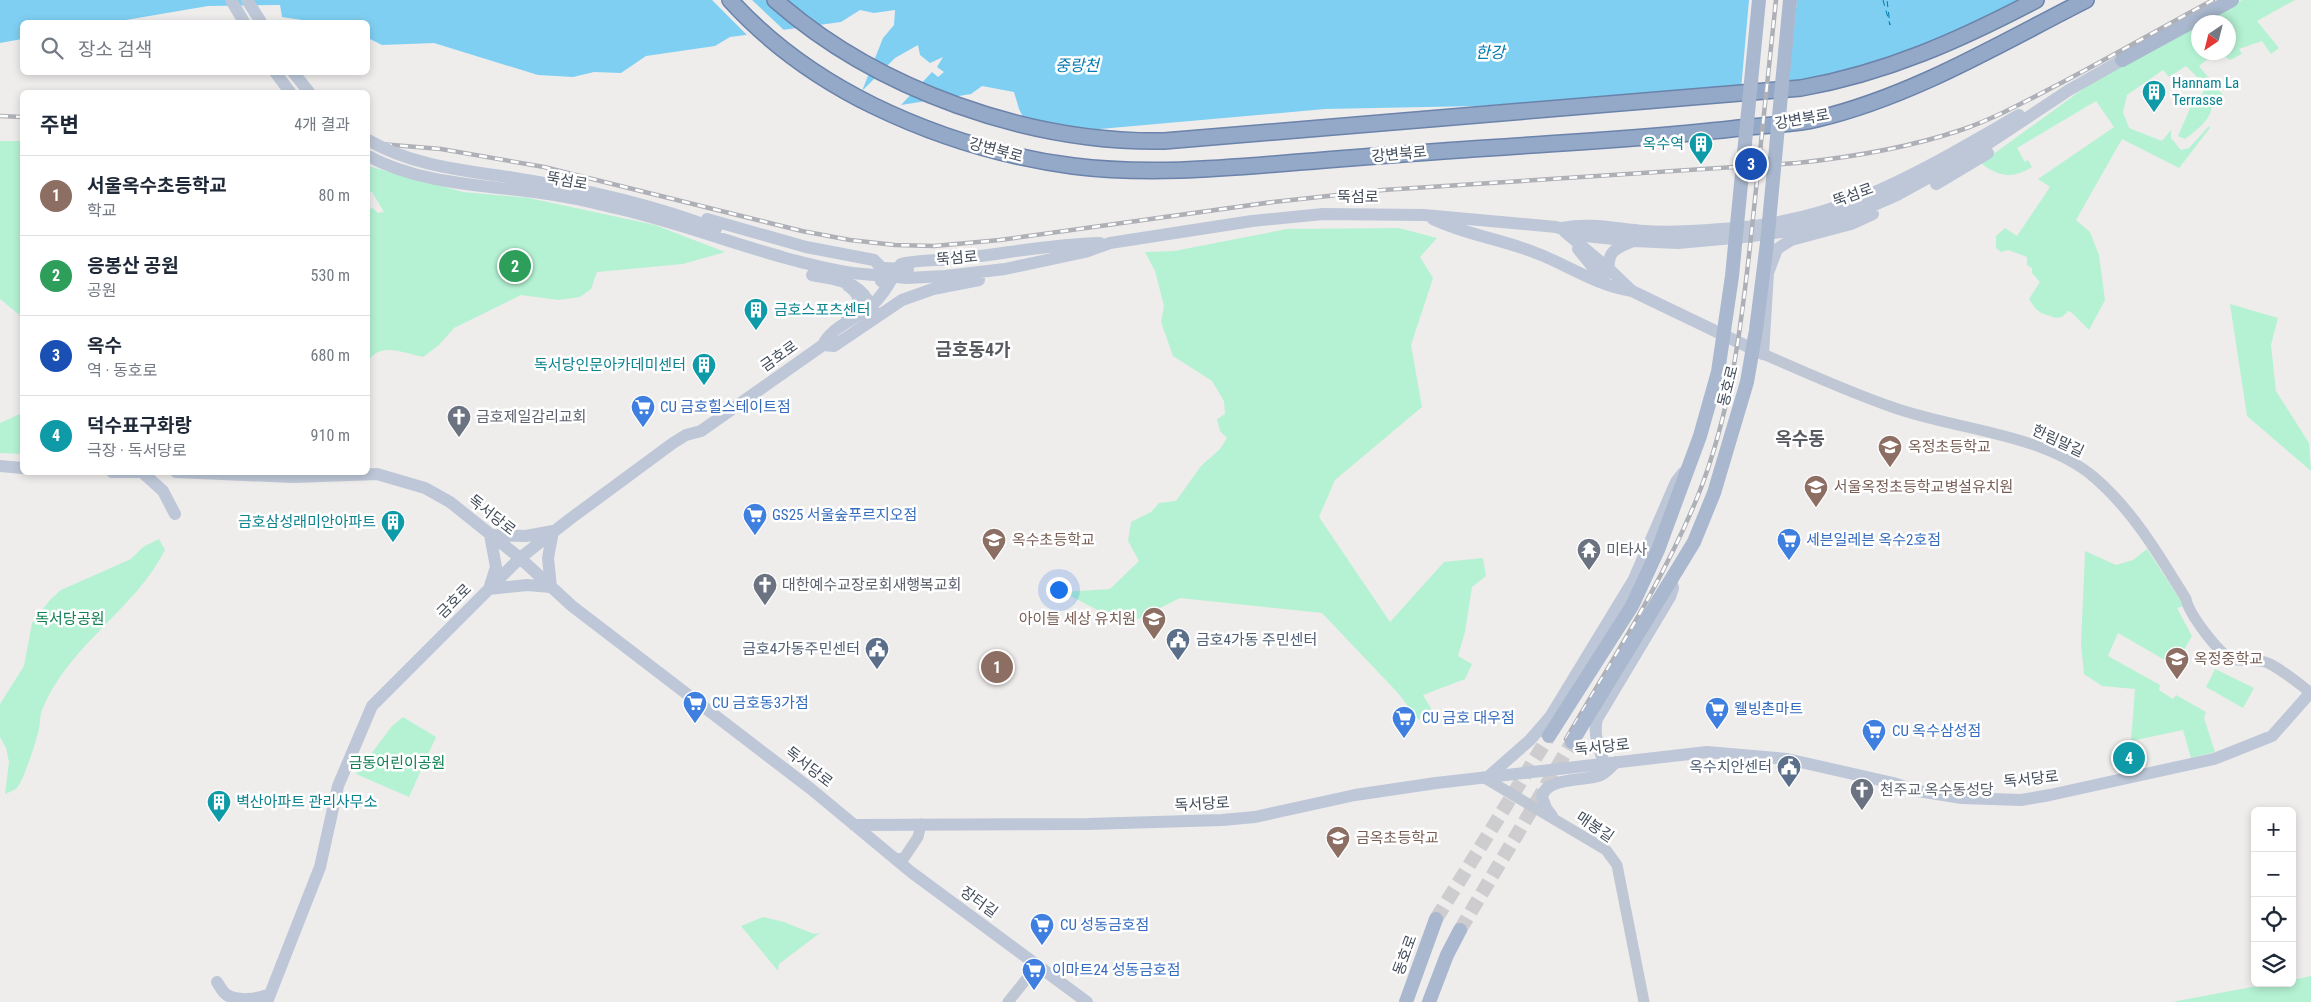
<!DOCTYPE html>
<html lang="ko">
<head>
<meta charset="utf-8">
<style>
	body { margin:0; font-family:"Roboto Condensed","Noto Sans KR",sans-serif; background:#f6f6f7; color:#1f2937 }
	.controls { position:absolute; right:15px; bottom:15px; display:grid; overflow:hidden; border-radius:8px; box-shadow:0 2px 8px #0003 }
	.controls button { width:45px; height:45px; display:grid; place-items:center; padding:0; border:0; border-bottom:1px solid #e0e1e3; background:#fff; color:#1f2937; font:25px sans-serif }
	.compass { position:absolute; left:2191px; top:15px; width:45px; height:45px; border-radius:50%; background:#fff; box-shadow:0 2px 8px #0003; rotate:215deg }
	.you { position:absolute; left:1058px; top:589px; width:18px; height:18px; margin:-12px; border:4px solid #fff; border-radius:50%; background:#1a73e8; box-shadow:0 0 0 8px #1a73e833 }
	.badge { display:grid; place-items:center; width:32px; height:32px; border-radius:50%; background:#0b56ea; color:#fff; font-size:16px; font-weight:700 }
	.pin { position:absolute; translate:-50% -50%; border:2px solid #fff; box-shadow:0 1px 5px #0006 }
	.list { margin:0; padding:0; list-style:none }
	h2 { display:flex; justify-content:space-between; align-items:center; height:65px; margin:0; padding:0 20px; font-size:21px }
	h2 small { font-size:16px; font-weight:400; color:#747a83 }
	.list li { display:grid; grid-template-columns:32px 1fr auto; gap:15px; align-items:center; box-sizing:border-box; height:80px; padding:0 20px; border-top:1px solid #e0e1e3 }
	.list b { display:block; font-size:19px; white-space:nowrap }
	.list p { margin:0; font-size:16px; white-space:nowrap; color:#747a83 }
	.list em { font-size:16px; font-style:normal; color:#747a83 }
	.icon { flex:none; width:28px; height:28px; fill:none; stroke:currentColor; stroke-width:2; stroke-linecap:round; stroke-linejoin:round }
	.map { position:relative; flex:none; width:2311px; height:1002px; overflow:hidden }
	.search { position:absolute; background:#fff; box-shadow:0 2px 8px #0003; left:20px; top:20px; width:350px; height:55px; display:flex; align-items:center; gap:12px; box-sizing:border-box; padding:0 18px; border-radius:8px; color:#747a83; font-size:19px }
	.panel { position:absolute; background:#fff; box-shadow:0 2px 8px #0003; left:20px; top:90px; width:350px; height:385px; border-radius:8px }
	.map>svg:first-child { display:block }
	.green { fill:#b5f2d3 }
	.water { fill:#7fcff2 }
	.pier { fill:#efecec }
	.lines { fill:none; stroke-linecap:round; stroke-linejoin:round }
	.ferry { stroke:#017ab0; stroke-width:1; stroke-dasharray:6 5; stroke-linecap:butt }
	.primary-tunnel { stroke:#cdcccf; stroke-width:14; stroke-dasharray:14 7; stroke-linecap:butt }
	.trunk-casing { stroke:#6b83ab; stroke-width:18 }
	.tertiary { stroke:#bec7d3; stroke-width:11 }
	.secondary { stroke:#bdc7d7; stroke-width:12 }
	.primary { stroke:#a9b8ce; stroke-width:14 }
	.trunk { stroke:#94a8c7; stroke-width:15 }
	.rail-casing { stroke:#aeb0b7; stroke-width:4.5 }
	.rail { stroke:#fff; stroke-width:2.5; stroke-dasharray:8; stroke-linecap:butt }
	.secondary-bridge { stroke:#bdc7d7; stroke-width:12 }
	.primary-bridge { stroke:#a9b8ce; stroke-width:14 }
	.labels { text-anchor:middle; stroke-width:5; stroke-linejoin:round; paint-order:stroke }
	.culture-label { font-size:15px; fill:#0d838f; stroke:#fff; text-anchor:start }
	.street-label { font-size:15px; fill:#434d5b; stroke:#fff }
	.shop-label { font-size:15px; fill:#366cbe; stroke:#fff; text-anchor:start }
	.worship-label { font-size:15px; fill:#5b616d; stroke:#fff; text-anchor:start }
	.education-label { font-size:15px; fill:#785e54; stroke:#fff; text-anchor:start }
	.park-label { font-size:15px; fill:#0f8153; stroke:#fff }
	.service-label { font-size:15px; fill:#4e5e75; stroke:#fff; text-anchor:end }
	.water-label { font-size:16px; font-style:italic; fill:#017ab0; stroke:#fff }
	.quarter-label { font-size:18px; font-weight:bold; fill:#585c62; stroke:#fff }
</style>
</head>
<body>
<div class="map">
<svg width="2311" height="1002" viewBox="0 0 2311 1002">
	<rect width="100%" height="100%" fill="#efecec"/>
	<path class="green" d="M2242,0H2295L2257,21L2279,48L2271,54L2262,41L2239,49L2242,54L2230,60L2220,53L2228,52V22H2201Z
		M2198,24V52L2215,53L2199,66L2223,95C2208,107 2215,107 2207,119C2201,127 2193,133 2185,139L2178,136L2191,106L2196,108L2206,86L2186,66L2169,77L2163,70L2127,95L2123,112L2129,128L2162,141L2171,130V138L2181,150L2189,148L2209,126L2210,128L2179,168L2122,139L2076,220L2090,232L2099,255L2105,300L2089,330L2071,312L2068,311L2062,317L2056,318L2041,313L2035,308L2029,299L2040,282L2032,273V268L2027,265V257L2008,250L2001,252L1996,248V236L2005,228L2017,236L2050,187L2038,179L2114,127L2096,101L2017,148L2025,162L2028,160L2032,167C2013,179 1998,177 1981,163L2094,81Z
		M0,141H22V317L0,299Z
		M368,166L463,192L529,198L655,225L725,252L683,264L597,272L591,289L580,297L559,300L521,295L454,328L439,345L423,357C404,353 379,341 368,362V209L373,208L378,213L384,212L372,192L368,193Z
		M1399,228L1437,238L1420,257L1433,278L1411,345L1422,407L1335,480L1319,517L1390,622L1444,562L1483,558L1486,576L1472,587L1465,632L1458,656L1472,664L1465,679L1423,695L1432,710L1419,720L1397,692L1322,613L1180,598L1126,625L1063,592L1110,589L1139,561L1128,541L1131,522L1151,512L1159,503L1176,501L1201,466L1220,449L1227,438L1220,431L1217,419L1225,414L1224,401L1212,381L1173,356L1161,322L1164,306L1155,271L1145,252L1174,251L1287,229Z
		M2230,304L2278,318L2271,345L2276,391L2309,443L2311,471L2247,416Z
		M22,413V454L0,453V423Z
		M159,539L165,550C134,611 69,644 42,710C40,715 40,722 39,729C37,739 23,783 16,789C13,791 9,792 5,794L9,762L6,748L0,737V704L24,666L32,623L50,600L61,590L131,559L143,547Z
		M2147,549L2184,606L2177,608L2192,636L2175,666L2118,633L2108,656L2160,685L2159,690L2173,699L2176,695L2206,712L2204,718L2215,752L2191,758L2183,730L2131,741L2135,689L2102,686L2084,674L2081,644L2085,551L2116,565L2133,560Z
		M2215,669L2254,688L2243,708L2206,687Z
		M403,717L436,737L409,797L356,774L392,726Z
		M763,917L784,922L814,934L820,933L779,964L778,971L741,926Z
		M2311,976V1002H2172L2273,983H2292V980Z"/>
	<path class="water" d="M0,0H2030L1947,42L1810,82L1477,106L1325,109L1032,135L1019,109L1014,92L982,86L971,94L901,105L932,72L938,77L944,72L937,67L943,57L930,63L920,55L918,45L895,58L862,91L883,38L894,25L895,10L874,13L860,10L841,22L730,37L715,46L646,56L621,73L594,72L573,77L538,75L434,43L382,45L368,38V22H315L282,17L280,5L208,6L114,22H22V39L0,43Z"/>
	<path class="pier" d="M712,0H752L786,32L749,37Z
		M1749,0H1797L1788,86L1741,90Z"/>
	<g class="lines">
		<path class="ferry" d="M1883,0L1890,25L1887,0"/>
		<path class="primary-tunnel" d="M1436,919L1549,736
			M1460,930L1572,742"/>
		<defs>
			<path id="trunk" d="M730,0C770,44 821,80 874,106C936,136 1004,157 1073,166C1144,175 1216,169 1288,163C1354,158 1421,152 1488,148C1572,142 1656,138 1739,128C1764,125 1792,125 1817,119C1913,96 1999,44 2086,0
				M775,0C877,90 1028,143 1164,141L1801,88C1886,73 1960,40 2036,0"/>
		</defs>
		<use href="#trunk" class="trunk-casing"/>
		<path class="tertiary" d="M1763,354C1805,372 1848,392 1892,407C1955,430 2043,433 2095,478C2134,512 2159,555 2186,599C2189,614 2218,653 2232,659C2245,663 2258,657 2270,664C2284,671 2298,683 2311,693
			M1483,777L1606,850L1617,865L1644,1002
			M895,859L904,858L918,837L921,824
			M1008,1002L1037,966"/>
		<path class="secondary" d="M231,0L244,22
			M247,0L261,22
			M275,72L290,92
			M293,72L309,92
			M368,156C420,184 482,185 541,193C564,196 588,201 611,207C693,225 768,259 852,273
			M508,177C579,188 649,203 716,229
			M1936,184L1988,153
			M707,219L806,247L874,260L879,265L881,281
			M1433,219C1466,235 1502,239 1536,253C1568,265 1597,286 1632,291L1763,354L1768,273L1777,249L1791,240L1851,224L1873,214
			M1562,228C1591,222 1616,229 1645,231C1670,233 1696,231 1721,229C1840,223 1919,172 2019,115
			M1565,232L1609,269L1632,291
			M1578,249L1605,282
			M1609,269C1607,252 1616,248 1631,242
			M812,275C842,281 860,280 874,311
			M907,278L945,276L1005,269L1085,252L1110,243L1252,221L1323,214L1424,215L1556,227L1585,236L1634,241L1678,243L1744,237L1781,232L1820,224L1863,210L1897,195L1977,151L2069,90L2122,60
			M847,317C859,307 864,296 848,286
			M823,345L834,346L902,300L933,289L979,280
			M0,466L22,468
			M112,472H139
			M142,472L163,491L175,514
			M176,472L293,477L377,474L425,488L450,502L520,558L572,606L811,789L911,872L1087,1002
			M553,531L548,558L551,587L527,585L489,589L496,567L490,535L526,536Z
			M1604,763C1599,747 1593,736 1597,719L1670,597L1673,588L1671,580
			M1489,776L1530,740L1550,717L1634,579L1676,482L1683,473
			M1552,816L1546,808L1542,797C1546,776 1585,782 1601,775C1607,772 1612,766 1616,762
			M854,825L1088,824L1222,820L1255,817L1355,795L1436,783L1707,752L1787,759L1893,783L1918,791L1962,798L2021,800L2050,795L2214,759L2272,736L2311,692
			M217,982C220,986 222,992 227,995C239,1002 257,999 270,994
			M267,1002L320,867L338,786L372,706L520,558L570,519L673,443L686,435L701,431L823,345C831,327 856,319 871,306C885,294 891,279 901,264C919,259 937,261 955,259C1003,254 1050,244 1100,243"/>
		<path class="primary" d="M2122,60L2232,0
			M1406,1002L1436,919
			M1429,1002L1447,955L1460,930"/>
		<use href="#trunk" class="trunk"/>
		<defs>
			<path id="rail" d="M0,116L22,117
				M368,143L441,149L544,167L802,231L850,240L895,245L934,246L1000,240L1273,202L1383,190L1797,163C1853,157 1908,148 1961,130C1996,118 2030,99 2063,82C2114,55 2163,27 2213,0
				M1566,739C1612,660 1662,583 1697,498C1733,409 1743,313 1753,218C1761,146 1768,73 1776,0"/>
		</defs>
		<use href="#rail" class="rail-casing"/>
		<use href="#rail" class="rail"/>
		<path class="secondary-bridge" d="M368,140C411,165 459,170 508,177
			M883,268L908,269
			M852,273L907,278"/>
		<path class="primary-bridge" d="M1549,736L1632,606L1658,550L1700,436L1718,372L1732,276L1759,0
			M1572,742L1694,542L1714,493L1747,382L1756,330L1767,243L1790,0"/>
	</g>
	<defs>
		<symbol id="building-pin" viewBox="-11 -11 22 30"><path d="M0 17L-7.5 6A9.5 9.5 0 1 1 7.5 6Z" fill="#0f9aa8" stroke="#fff"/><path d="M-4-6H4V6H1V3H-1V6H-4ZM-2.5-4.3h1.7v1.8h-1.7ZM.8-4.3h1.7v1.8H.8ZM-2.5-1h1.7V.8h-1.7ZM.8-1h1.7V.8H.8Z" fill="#fff"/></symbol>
		<symbol id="supermarket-pin" viewBox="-11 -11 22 30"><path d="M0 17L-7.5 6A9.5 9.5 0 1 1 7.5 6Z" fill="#3f7fe0" stroke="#fff"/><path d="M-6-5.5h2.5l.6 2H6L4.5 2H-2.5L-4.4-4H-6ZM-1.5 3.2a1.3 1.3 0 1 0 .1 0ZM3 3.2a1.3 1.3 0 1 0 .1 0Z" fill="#fff"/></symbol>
		<symbol id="church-pin" viewBox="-11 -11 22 30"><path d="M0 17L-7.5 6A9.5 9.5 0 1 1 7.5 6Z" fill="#6b7280" stroke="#fff"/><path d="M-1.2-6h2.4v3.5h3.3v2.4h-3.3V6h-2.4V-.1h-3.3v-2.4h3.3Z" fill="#fff"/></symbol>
		<symbol id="school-pin" viewBox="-11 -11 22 30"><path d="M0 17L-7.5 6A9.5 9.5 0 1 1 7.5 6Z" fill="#8d6e63" stroke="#fff"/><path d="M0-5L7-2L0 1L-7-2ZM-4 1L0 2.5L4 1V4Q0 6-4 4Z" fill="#fff"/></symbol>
		<symbol id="temple-pin" viewBox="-11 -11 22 30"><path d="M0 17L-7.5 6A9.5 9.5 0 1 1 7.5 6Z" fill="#6b7280" stroke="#fff"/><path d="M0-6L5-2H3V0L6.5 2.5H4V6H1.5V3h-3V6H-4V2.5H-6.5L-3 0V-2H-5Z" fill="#fff"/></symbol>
		<symbol id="civic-pin" viewBox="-11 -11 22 30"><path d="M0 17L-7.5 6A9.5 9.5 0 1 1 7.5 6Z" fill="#5c6f8a" stroke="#fff"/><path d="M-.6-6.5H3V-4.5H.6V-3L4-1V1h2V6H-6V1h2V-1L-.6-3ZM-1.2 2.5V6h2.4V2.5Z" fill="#fff"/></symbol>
	</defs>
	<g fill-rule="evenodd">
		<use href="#building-pin" x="2140" y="78" width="28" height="38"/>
		<use href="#building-pin" x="1687" y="130" width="28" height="38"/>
		<use href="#building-pin" x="742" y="296" width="28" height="38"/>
		<use href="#building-pin" x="690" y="351" width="28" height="38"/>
		<use href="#supermarket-pin" x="629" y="393" width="28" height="38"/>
		<use href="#church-pin" x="445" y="403" width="28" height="38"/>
		<use href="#school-pin" x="1876" y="433" width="28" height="38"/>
		<use href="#school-pin" x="1802" y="473" width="28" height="38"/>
		<use href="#supermarket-pin" x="741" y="501" width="28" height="38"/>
		<use href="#building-pin" x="379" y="508" width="28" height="38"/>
		<use href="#school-pin" x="980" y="526" width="28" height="38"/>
		<use href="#supermarket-pin" x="1775" y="526" width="28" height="38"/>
		<use href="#temple-pin" x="1575" y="536" width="28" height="38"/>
		<use href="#church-pin" x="751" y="571" width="28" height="38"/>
		<use href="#school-pin" x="1140" y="605" width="28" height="38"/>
		<use href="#civic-pin" x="1164" y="626" width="28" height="38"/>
		<use href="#civic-pin" x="863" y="635" width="28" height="38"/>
		<use href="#school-pin" x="2163" y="645" width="28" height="38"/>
		<use href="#supermarket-pin" x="681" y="689" width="28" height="38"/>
		<use href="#supermarket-pin" x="1703" y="695" width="28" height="38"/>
		<use href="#supermarket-pin" x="1390" y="704" width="28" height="38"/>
		<use href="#supermarket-pin" x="1860" y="717" width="28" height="38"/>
		<use href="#civic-pin" x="1775" y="753" width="28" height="38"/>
		<use href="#church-pin" x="1848" y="776" width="28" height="38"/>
		<use href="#building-pin" x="205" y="788" width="28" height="38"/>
		<use href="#school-pin" x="1324" y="824" width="28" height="38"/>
		<use href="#supermarket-pin" x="1028" y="911" width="28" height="38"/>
		<use href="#supermarket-pin" x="1020" y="956" width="28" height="38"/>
	</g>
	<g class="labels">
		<g class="culture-label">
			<text x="2172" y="88">Hannam La<tspan x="2172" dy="17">Terrasse</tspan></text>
			<text x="1684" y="149" text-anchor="end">옥수역</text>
			<text x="774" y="315">금호스포츠센터</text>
			<text x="686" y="370" text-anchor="end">독서당인문아카데미센터</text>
			<text x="376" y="527" text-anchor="end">금호삼성래미안아파트</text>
			<text x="236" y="807">벽산아파트 관리사무소</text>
		</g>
		<g class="street-label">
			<text transform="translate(1802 119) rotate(-10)" y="5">강변북로</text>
			<text transform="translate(996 150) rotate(15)" y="5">강변북로</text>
			<text transform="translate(1399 154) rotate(-5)" y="5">강변북로</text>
			<text transform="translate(567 181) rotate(10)" y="5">뚝섬로</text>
			<text transform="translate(1853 195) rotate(-20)" y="5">뚝섬로</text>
			<text x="1358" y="202">뚝섬로</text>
			<text transform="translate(957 258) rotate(-5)" y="5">뚝섬로</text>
			<text transform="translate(779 356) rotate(-35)" y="5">금호로</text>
			<text transform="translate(1728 386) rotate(-76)" y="5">동호로</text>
			<text transform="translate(2058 441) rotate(25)" y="5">한림말길</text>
			<text transform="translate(492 515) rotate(38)" y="5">독서당로</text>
			<text transform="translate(454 601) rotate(-45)" y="5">금호로</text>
			<text transform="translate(1602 747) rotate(-6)" y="5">독서당로</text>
			<text transform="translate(809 767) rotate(38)" y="5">독서당로</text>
			<text transform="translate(2031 779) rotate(-6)" y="5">독서당로</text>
			<text transform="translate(1202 804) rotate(-3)" y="5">독서당로</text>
			<text transform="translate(1595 827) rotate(34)" y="5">매봉길</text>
			<text transform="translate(979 902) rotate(36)" y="5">장터길</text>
			<text transform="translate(1405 955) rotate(-70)" y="5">동호로</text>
		</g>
		<g class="shop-label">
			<text x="660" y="412">CU 금호힐스테이트점</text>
			<text x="772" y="520">GS25 서울숲푸르지오점</text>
			<text x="1806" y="545">세븐일레븐 옥수2호점</text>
			<text x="712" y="708">CU 금호동3가점</text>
			<text x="1734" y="714">웰빙촌마트</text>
			<text x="1422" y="723">CU 금호 대우점</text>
			<text x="1892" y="736">CU 옥수삼성점</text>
			<text x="1060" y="930">CU 성동금호점</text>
			<text x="1052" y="975">이마트24 성동금호점</text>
		</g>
		<g class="worship-label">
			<text x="476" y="422">금호제일감리교회</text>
			<text x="1606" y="555">미타사</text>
			<text x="782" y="590">대한예수교장로회새행복교회</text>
			<text x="1880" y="795">천주교 옥수동성당</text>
		</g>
		<g class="education-label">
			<text x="1908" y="452">옥정초등학교</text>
			<text x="1834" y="492">서울옥정초등학교병설유치원</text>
			<text x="1012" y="545">옥수초등학교</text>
			<text x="1136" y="624" text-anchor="end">아이들 세상 유치원</text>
			<text x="2194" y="664">옥정중학교</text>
			<text x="1356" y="843">금옥초등학교</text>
		</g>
		<g class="park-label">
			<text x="70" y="624">독서당공원</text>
			<text x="397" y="768">금동어린이공원</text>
		</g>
		<g class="service-label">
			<text x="1196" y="645" text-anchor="start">금호4가동 주민센터</text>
			<text x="860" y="654">금호4가동주민센터</text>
			<text x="1772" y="772">옥수치안센터</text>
		</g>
		<g class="water-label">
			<text x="1490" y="58">한강</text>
			<text x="1077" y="71">중랑천</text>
		</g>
		<g class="quarter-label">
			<text x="973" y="356">금호동4가</text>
			<text x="1800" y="445">옥수동</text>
		</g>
	</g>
</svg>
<div class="controls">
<button>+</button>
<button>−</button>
<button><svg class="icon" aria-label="locate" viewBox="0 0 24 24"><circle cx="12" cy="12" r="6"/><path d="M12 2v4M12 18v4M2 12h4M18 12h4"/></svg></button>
<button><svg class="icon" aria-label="layers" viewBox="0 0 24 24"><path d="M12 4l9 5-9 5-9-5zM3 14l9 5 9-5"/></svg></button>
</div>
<svg class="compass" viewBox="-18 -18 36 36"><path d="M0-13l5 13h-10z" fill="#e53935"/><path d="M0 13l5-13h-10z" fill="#747a83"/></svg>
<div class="you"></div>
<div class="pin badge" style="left:997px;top:667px;background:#8d6e63">1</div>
<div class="pin badge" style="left:515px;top:266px;background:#2e9e5b">2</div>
<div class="pin badge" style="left:1751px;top:164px;background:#1a4fb4">3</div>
<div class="pin badge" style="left:2129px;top:758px;background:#0f9aa8">4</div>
<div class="search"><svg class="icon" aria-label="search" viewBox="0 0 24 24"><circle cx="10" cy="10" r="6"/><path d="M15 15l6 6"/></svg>장소 검색</div>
<section class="panel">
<h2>주변<small>4개 결과</small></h2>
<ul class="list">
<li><span class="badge" style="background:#8d6e63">1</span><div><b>서울옥수초등학교</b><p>학교</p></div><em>80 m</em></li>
<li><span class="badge" style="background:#2e9e5b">2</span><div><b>응봉산 공원</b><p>공원</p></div><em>530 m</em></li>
<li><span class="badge" style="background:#1a4fb4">3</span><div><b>옥수</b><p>역 · 동호로</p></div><em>680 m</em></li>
<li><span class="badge" style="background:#0f9aa8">4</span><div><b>덕수표구화랑</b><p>극장 · 독서당로</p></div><em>910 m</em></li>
</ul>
</section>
</div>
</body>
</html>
